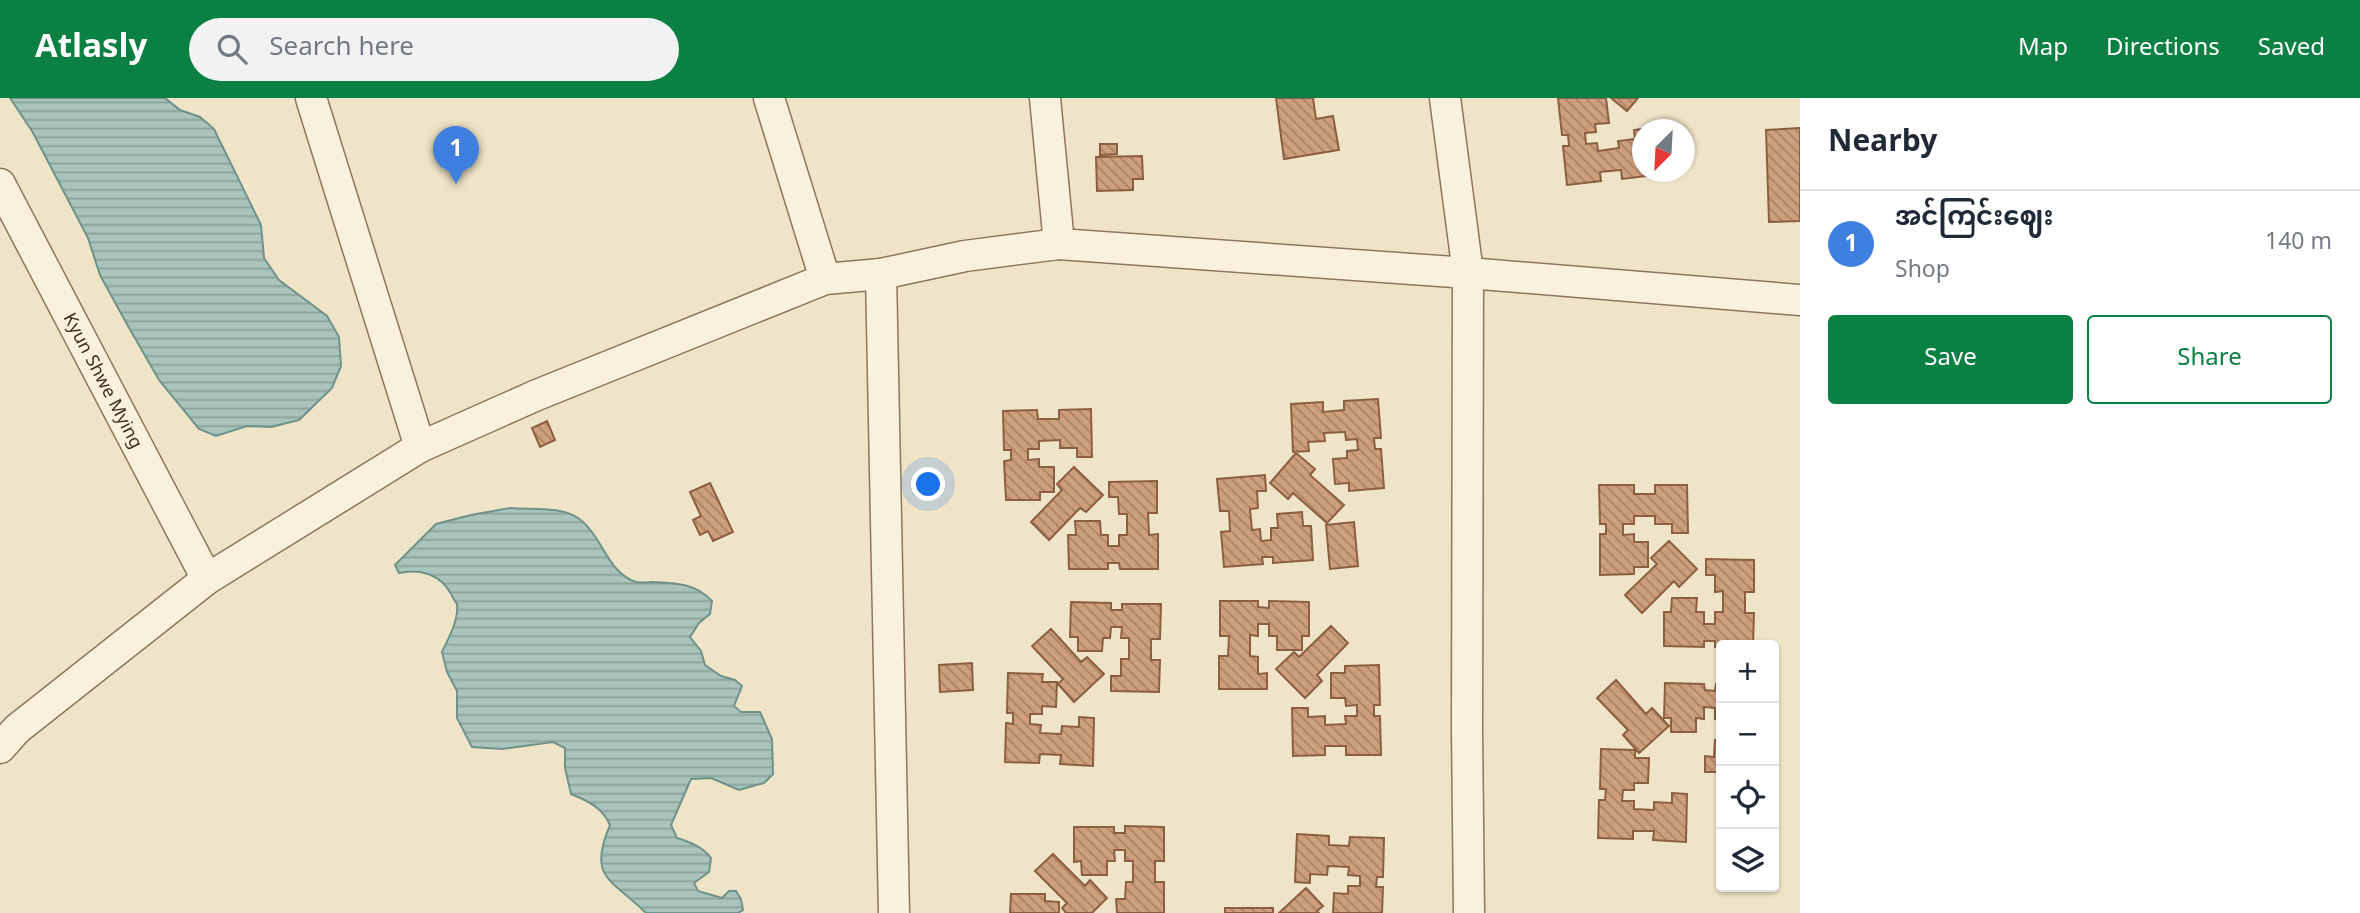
<!DOCTYPE html>
<html lang="en">
<head>
<meta charset="utf-8">
<style>
	body { margin:0; font-family:Georgia,"Noto Sans Myanmar",serif; background:#f2f2f3; color:#1f2937 }
	.controls { position:absolute; right:21px; bottom:21px; display:grid; overflow:hidden; border-radius:7px; box-shadow:0 2px 5px #0004 }
	.controls button { width:63px; height:63px; display:grid; place-items:center; padding:0; border:0; border-bottom:2px solid #e0e1e3; background:#fff; color:#1f2937; font:35px sans-serif }
	.compass { position:absolute; left:1632px; top:21px; width:63px; height:63px; border-radius:50%; background:#fff; box-shadow:0 2px 5px #0004; rotate:204deg }
	.you { position:absolute; left:929px; top:387px; width:24px; height:24px; margin:-18px; border:5px solid #fff; border-radius:50%; background:#1a73e8; box-shadow:0 0 0 10px #1a73e833 }
	.badge { display:grid; place-items:center; width:46px; height:46px; border-radius:50%; background:#0b8043; color:#fff; font-size:23px; font-weight:700 }
	.pin { position:absolute; translate:-50% -58px; filter:drop-shadow(0 2px 4px #0008) }
	.pin::after { content:''; position:absolute; top:37px; width:24px; height:21px; background:inherit; clip-path:polygon(0 0,100% 0,50% 100%) }
	.list { margin:0; padding:0; list-style:none }
	h2 { display:flex; justify-content:space-between; align-items:center; height:91px; margin:0; padding:0 28px; font-size:30px }
	h2 small { font-size:23px; font-weight:400; color:#747a83 }
	.list li { display:grid; grid-template-columns:46px 1fr auto; gap:21px; align-items:center; box-sizing:border-box; height:105px; padding:0 28px; border-top:2px solid #e0e1e3 }
	.list b { display:block; font-size:26px; white-space:nowrap }
	.list p { margin:0; font-size:23px; white-space:nowrap; color:#747a83 }
	.list em { font-size:23px; font-style:normal; color:#747a83 }
	.actions { display:flex; gap:14px; padding:21px 28px }
	.actions a { flex:1; padding:16px 0; border:2px solid #0b8043; border-radius:7px; text-align:center; font-size:24px; color:#0b8043 }
	.actions .main { background:#0b8043; color:#fff }
	.icon { flex:none; width:38px; height:38px; fill:none; stroke:currentColor; stroke-width:2; stroke-linecap:round; stroke-linejoin:round }
	.map { position:relative; flex:none; width:1800px; height:815px; overflow:hidden }
	header { display:flex; align-items:center; gap:42px; box-sizing:border-box; height:98px; padding:0 35px; background:#0b8043; color:#fff }
	header strong { font-size:33px }
	nav { display:flex; gap:38px; margin-inline-start:auto; font-size:24px }
	.search { width:490px; height:63px; background:#f2f2f3; display:flex; align-items:center; gap:18px; box-sizing:border-box; padding:0 24px; border-radius:38px; color:#747a83; font-size:26px }
	main { display:flex }
	aside { flex:1; background:#fff }
	.map>svg:first-child { display:block }
	.water { fill:url(#water-rules); stroke:#6f938a; stroke-width:2 }
	.building { fill:url(#building-back-hatch); stroke:#8d5f41; stroke-width:2 }
	.lines { fill:none; stroke-linecap:round; stroke-linejoin:round }
	.minor-casing { stroke:#8d765c; stroke-width:33 }
	.minor { stroke:#faf1dc; stroke-width:30 }
	.labels { text-anchor:middle; stroke-width:5; stroke-linejoin:round; paint-order:stroke }
	.street-label { font-size:18px; fill:#3d2e20; stroke:#f7eed8 }
</style>
</head>
<body>
<header>
<strong>Atlasly</strong>
<div class="search"><svg class="icon" aria-label="search" viewBox="0 0 24 24"><circle cx="10" cy="10" r="6"/><path d="M15 15l6 6"/></svg>Search here</div>
<nav><a>Map</a><a>Directions</a><a>Saved</a></nav>
</header>
<main>
<div class="map">
<svg width="1800" height="815" viewBox="0 0 1800 815">
	<defs>
		<pattern id="water-rules" width="6" height="5" patternUnits="userSpaceOnUse" patternTransform="scale(1.75)"><rect width="6" height="5" fill="#a9c4bc"/><path d="M0 2.5h6" fill="none" stroke="#8ba098"/></pattern>
		<pattern id="building-back-hatch" width="6" height="6" patternUnits="userSpaceOnUse" patternTransform="scale(1.75)"><rect width="6" height="6" fill="#cf9f7d"/><path d="M-1 5l2 2M0 0l6 6M5-1l2 2" fill="none" stroke="#a98266"/></pattern>
	</defs>
	<rect width="100%" height="100%" fill="#f0e4c8"/>
	<path class="water" d="M10,0H165L180,12L200,19L214,31L261,127L264,160L279,182L327,218L339,239L341,268L332,290L299,322L271,329L247,328L216,338L199,331L159,282L128,228L100,177L88,140L32,33Z
		M510,410C532,412 565,407 583,424C603,441 608,475 636,484C641,485 648,484 653,484C676,485 695,485 712,503L710,516L699,525L690,539L701,553L705,567L721,578L735,582L742,588L734,608L741,614H760L772,641L773,676L764,685L739,692L711,680L691,681L671,727L677,740C690,744 703,749 711,760L709,774L694,785L698,793L722,800L729,793H736L741,801L743,812L738,815H646C612,781 587,781 610,727C602,709 588,703 571,696L565,670V650L553,644L502,651L472,649L457,620V593L447,574L442,554C448,541 459,522 457,506C456,506 452,497 451,496C441,477 421,470 399,475L395,467L436,426L471,417Z"/>
	<path class="building" d="M1276,0H1313L1316,21L1333,18L1339,52L1284,61Z
		M1558,0H1606L1609,25L1595,26L1596,34L1585,35L1586,46L1597,45L1598,53L1619,50L1618,43L1635,41L1634,32L1649,30L1643,32V74H1654V77L1622,81L1621,72L1600,74L1601,83L1567,87L1563,48H1569L1568,37H1562Z
		M1611,0H1638L1627,13Z
		M1800,30V123L1769,124L1766,32Z
		M1100,46H1117V56L1100,57Z
		M1142,58L1143,81H1133V92L1097,93L1096,59Z
		M1378,301L1381,340H1374L1375,351H1381L1384,390L1349,393V385L1335,386L1333,361L1347,360V353L1358,352L1357,341L1346,342L1345,334L1324,335L1325,343L1308,344L1309,353L1293,354L1291,306L1323,304V314L1344,312V303Z
		M1091,311L1092,359H1077V350H1060V342L1039,343V351H1028V362L1039,361V369H1054V394H1040V402H1006L1004,363L1011,362V352H1004L1003,313L1037,312L1038,321H1059V312Z
		M547,323L555,342L540,349L532,330Z
		M1296,355L1315,371L1310,377L1344,407L1327,425L1293,395L1288,401L1270,385Z
		M1074,369L1103,397L1086,414L1080,410L1049,442L1031,424L1062,392L1057,386Z
		M1265,377L1266,393H1257L1258,410L1250,411L1252,432L1260,431L1261,443L1271,442V430H1278L1277,416L1302,414L1303,428H1311L1313,462L1273,465V459H1262L1263,466L1224,469L1221,434L1230,433L1229,413H1220L1217,381Z
		M1157,383V415H1148L1149,437L1158,436V471H1120L1119,465H1108V471H1069L1068,437H1076L1075,423H1100L1101,437H1108V448H1119V437H1127V416H1119L1118,399H1109V384Z
		M710,385L733,434L713,443L708,433L700,437L693,422L701,418L690,394Z
		M1599,387H1634V396H1655V387H1687L1688,435H1672V426H1655V418H1634V426H1623V437L1634,436V444H1648V469H1634V476L1600,477V436H1606V426H1600Z
		M1354,424L1358,468L1330,471L1326,427Z
		M1669,443L1697,471L1679,489L1674,483L1642,515L1625,497L1657,466L1651,460Z
		M1706,461L1754,462V494H1745V515H1754L1753,547L1715,549V543H1704V549L1664,548V514H1671L1672,500H1697L1696,514H1704V526H1715V514H1723V493L1715,494V477H1706Z
		M1220,503H1258V509L1269,510V503L1309,504V538H1302V552H1277V538H1269V526H1258V538L1250,537V558L1258,559V576L1267,575V591H1219V558H1228L1229,538H1220Z
		M1071,504L1111,505V512H1122V506H1161L1160,541H1151V562H1160L1159,594L1111,593V578H1121V561H1129V540H1121L1122,529H1111L1110,540H1103L1102,553H1078V539H1070Z
		M1331,528L1348,545L1317,577L1322,583L1305,600L1276,571L1294,554L1299,559Z
		M1051,531L1081,564L1087,559L1104,576L1074,604L1058,586L1063,581L1032,548Z
		M972,565L973,592L940,594L939,567Z
		M1379,567L1380,607H1374V618H1380L1381,657H1346V648H1325V657L1293,658L1292,610H1308V619L1325,618V627L1346,626L1345,618H1357V607L1346,608L1345,600H1331V575H1345V568Z
		M1008,575L1043,576L1042,584H1057L1056,609L1042,608V616H1030V626L1041,627L1040,635L1061,636L1062,628L1079,629V619L1094,620L1093,668L1060,666L1061,657L1040,656L1039,665L1005,664L1006,625L1013,626V615H1007Z
		M1616,582L1646,616L1652,610L1669,628L1639,655L1623,637L1628,632L1597,600Z
		M1665,585L1704,586L1705,592L1715,593L1716,586H1721V621H1715V610L1704,609V621L1696,620V634H1671V620H1664Z
		M1715,642H1721V674H1705V658L1714,659Z
		M1601,651L1635,652V660H1649L1648,685H1634V692H1623L1622,703H1634V711L1654,712V704L1672,705V695L1687,696L1686,744L1653,742L1654,733H1633V741L1598,740L1599,702H1605L1606,691H1600Z
		M1125,728L1164,729V763H1155V784H1164V815H1117L1116,801H1125L1126,784H1133V763H1125V752H1114L1115,763H1107V777H1082L1081,763L1074,764V729H1114V735H1125Z
		M1297,736L1329,738V747L1349,748L1350,739L1384,740L1383,779H1377L1376,789H1383L1382,815H1333L1334,795L1348,796V788H1360V778L1348,777L1349,769L1328,768L1327,777L1310,776V785L1295,784Z
		M1053,756L1085,788L1090,782L1107,800L1092,815H1066L1062,810L1067,805L1035,773Z
		M1306,790L1323,808L1317,813L1319,815H1279Z
		M1011,796H1045V803L1059,804V815H1010Z
		M1225,810H1273V815H1225Z"/>
	<g class="lines">
		<defs>
			<g id="minor">
				<path d="M311,0L420,349"/>
				<path d="M769,0L825,181"/>
				<path d="M1045,0L1059,146"/>
				<path d="M1445,0L1468,175L1467,631L1469,815"/>
				<path id="s1" d="M0,86L207,481"/>
				<path d="M881,176L894,815"/>
				<path d="M0,650L17,631L207,481L420,349L537,297L825,181L881,176L965,158L1059,146L1468,175L1800,202"/>
			</g>
		</defs>
		<use href="#minor" class="minor-casing"/>
		<use href="#minor" class="minor"/>
	</g>
	<g class="labels">
		<g class="street-label">
			<text dy="6" stroke="none"><textPath href="#s1" startOffset="222">Kyun Shwe Mying</textPath></text>
		</g>
	</g>
</svg>
<div class="controls">
<button>+</button>
<button>−</button>
<button><svg class="icon" aria-label="locate" viewBox="0 0 24 24"><circle cx="12" cy="12" r="6"/><path d="M12 2v4M12 18v4M2 12h4M18 12h4"/></svg></button>
<button><svg class="icon" aria-label="layers" viewBox="0 0 24 24"><path d="M12 4l9 5-9 5-9-5zM3 14l9 5 9-5"/></svg></button>
</div>
<svg class="compass" viewBox="-18 -18 36 36"><path d="M0-13l5 13h-10z" fill="#e53935"/><path d="M0 13l5-13h-10z" fill="#747a83"/></svg>
<div class="you"></div>
<div class="pin badge" style="left:456px;top:86px;background:#3f7fe0">1</div>
</div>
<aside>
<h2>Nearby<small></small></h2>
<ul class="list">
<li><span class="badge" style="background:#3f7fe0">1</span><div><b>အင်ကြင်းဈေး</b><p>Shop</p></div><em>140 m</em></li>
</ul>
<div class="actions"><a class="main">Save</a><a>Share</a></div>
</aside>
</main>
</body>
</html>
